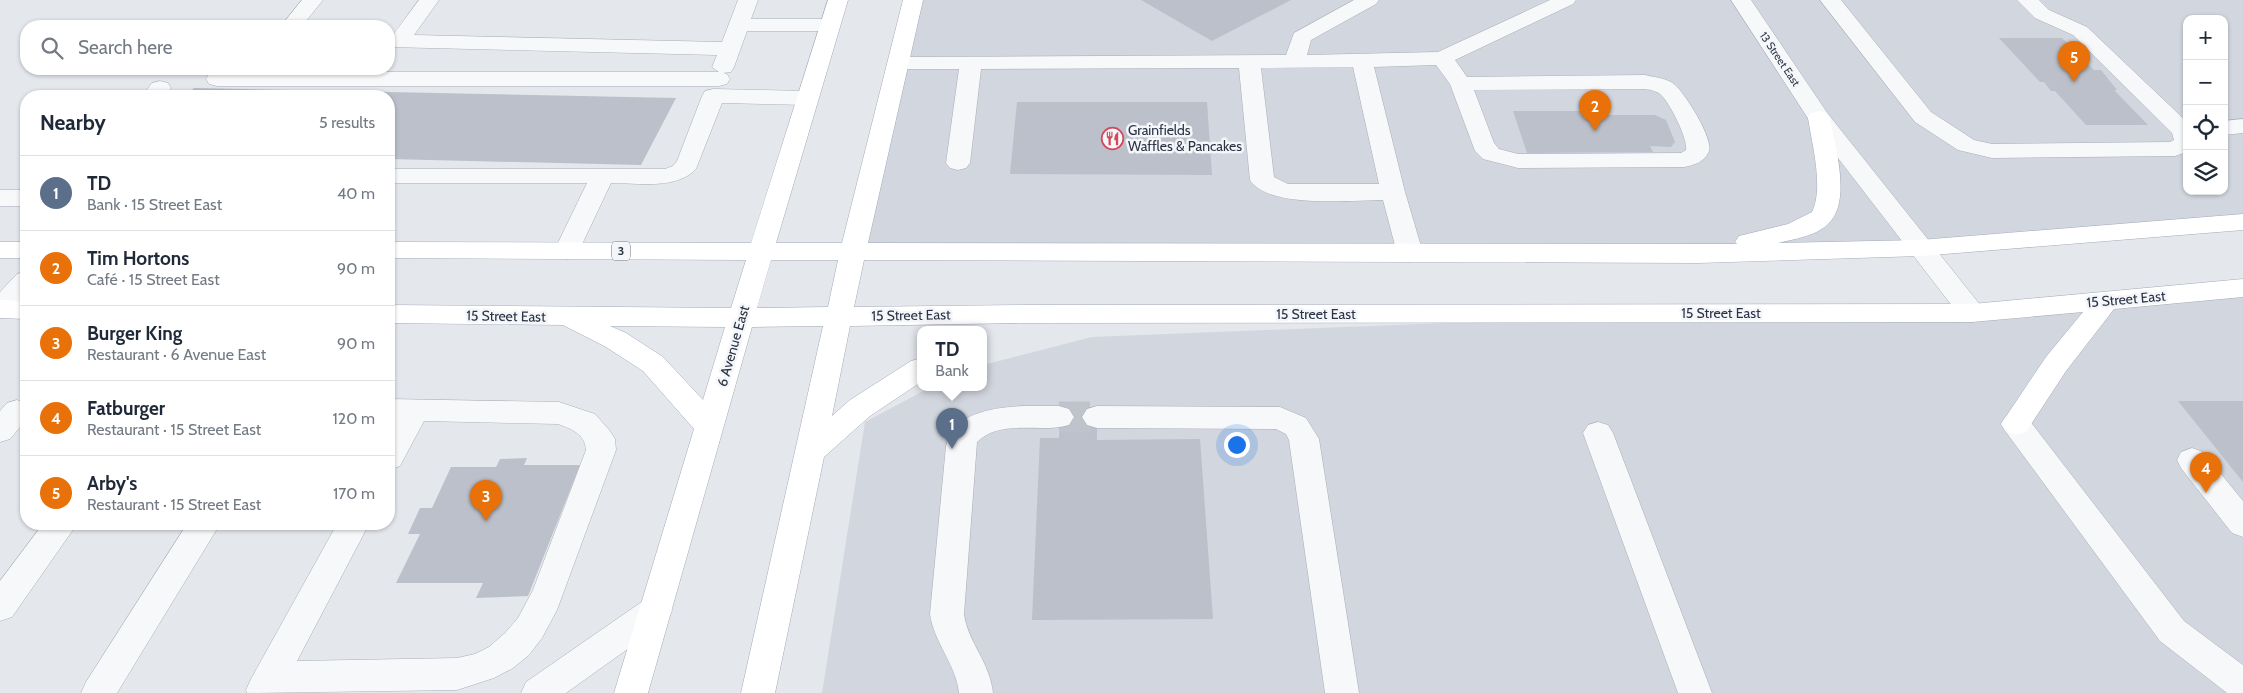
<!DOCTYPE html>
<html lang="en">
<head>
<meta charset="utf-8">
<style>
	body { margin:0; font-family:Cabin,sans-serif; background:#f6f6f7; color:#1f2937 }
	.controls { position:absolute; right:15px; top:15px; display:grid; overflow:hidden; border-radius:10px; box-shadow:0 1px 4px #0004 }
	.controls button { width:45px; height:45px; display:grid; place-items:center; padding:0; border:0; border-bottom:1px solid #e0e1e3; background:#fff; color:#1f2937; font:25px sans-serif }
	.you { position:absolute; left:1236px; top:444px; width:18px; height:18px; margin:-12px; border:4px solid #fff; border-radius:50%; background:#1a73e8; box-shadow:0 0 0 8px #1a73e833 }
	.badge { display:grid; place-items:center; width:32px; height:32px; border-radius:50%; background:#7c3aed; color:#fff; font-size:16px; font-weight:700 }
	.pin { position:absolute; translate:-50% -41px; filter:drop-shadow(0 1px 2px #0008) }
	.pin::after { content:''; position:absolute; top:26px; width:18px; height:15px; background:inherit; clip-path:polygon(0 0,100% 0,50% 100%) }
	.popup { position:absolute; left:917px; top:326px; width:70px; height:65px; box-sizing:border-box; display:grid; place-content:center; border-radius:10px; background:#fff; filter:drop-shadow(0 1px 4px #0005); font-size:16px; white-space:nowrap; color:#747a83 }
	.popup b { font-size:19px; color:#1f2937 }
	.popup::after { content:''; position:absolute; left:50%; top:100%; margin-left:-10px; border:10px solid transparent; border-top-color:#fff }
	.list { margin:0; padding:0; list-style:none }
	h2 { display:flex; justify-content:space-between; align-items:center; height:65px; margin:0; padding:0 20px; font-size:21px }
	h2 small { font-size:16px; font-weight:400; color:#747a83 }
	.list li { display:grid; grid-template-columns:32px 1fr auto; gap:15px; align-items:center; box-sizing:border-box; height:75px; padding:0 20px; border-top:1px solid #e0e1e3 }
	.list b { display:block; font-size:19px; white-space:nowrap }
	.list p { margin:0; font-size:16px; white-space:nowrap; color:#747a83 }
	.list em { font-size:16px; font-style:normal; color:#747a83 }
	.icon { flex:none; width:28px; height:28px; fill:none; stroke:currentColor; stroke-width:2; stroke-linecap:round; stroke-linejoin:round }
	.map { position:relative; flex:none; width:2243px; height:693px; overflow:hidden }
	.search { position:absolute; background:#fff; box-shadow:0 1px 4px #0004; left:20px; top:20px; width:375px; height:55px; display:flex; align-items:center; gap:12px; box-sizing:border-box; padding:0 18px; border-radius:20px; color:#747a83; font-size:19px }
	.panel { position:absolute; background:#fff; box-shadow:0 1px 4px #0004; left:20px; top:90px; width:375px; height:440px; border-radius:20px }
	.map>svg:first-child { display:block }
	.built { fill:#d2d6de; fill-rule:evenodd }
	.building { fill:#bbc0ca }
	.lines { fill:none; stroke-linecap:round; stroke-linejoin:round }
	.minor-tunnel { stroke:#bfc3cb; stroke-width:31; stroke-dasharray:31 15; stroke-linecap:butt }
	.minor-casing { stroke:#a9aeb7; stroke-width:1 }
	.major-casing { stroke:#a3abb8; stroke-width:1 }
	.minor { fill:#f7f8fa; fill-rule:evenodd }
	.major { fill:#fff; fill-rule:evenodd }
	.labels { text-anchor:middle; stroke-width:5; stroke-linejoin:round; paint-order:stroke }
	.far-street-label { font-size:11px; fill:#2b3445; stroke:#f4f6f9 }
	.shield { fill:#f4f6f9; stroke:#676e7b; stroke-width:1 }
	.shield-label { font-size:12px; font-weight:bold; fill:#2b3445 }
	.poi-label { font-size:14px; fill:#2b3445; stroke:#f4f6f9; text-anchor:start }
	.street-label { font-size:14px; fill:#2b3445; stroke:#f4f6f9 }
</style>
</head>
<body>
<div class="map">
<svg width="2243" height="693" viewBox="0 0 2243 693">
	<rect width="100%" height="100%" fill="#e4e7ec"/>
	<path class="built" d="M912,0H2243V222L1920,248L853,251ZM2187,19H2224V191H2187Z
		M2243,288V693H822L865,422L929,388H983V365L1092,337L1693,313H1972Z"/>
	<path class="building" d="M1141,0H1291L1212,41Z
		M1999,38H2062L2094,70H2101L2117,90H2114L2148,125H2086L2055,91H2051L2044,82H2040Z
		M194,88L676,98L641,165L389,159V96H186Z
		M1017,102H1207L1212,175L1010,174Z
		M1513,111H1595L1597,115H1655L1666,120L1675,142L1671,147L1650,146L1653,152L1527,153Z
		M2178,401H2243V482Z
		M1097,407V440L1200,439L1213,619L1032,620L1040,438H1059L1060,408Z
		M527,458L524,465H580L528,596L476,598L483,583H396L420,534H408L420,508H432L451,467H496L500,459Z"/>
	<g class="lines">
		<path class="minor-tunnel" d="M1059,417H1097"/>
		<defs>
			<path id="minor" d="M302,0H323L302,26H281Z
				M419,0H439L414,35L722,42L738,0H758L751,19H830L837,21L840,25L837,29L830,31H747L734,67L731,72L723,73L727,74L730,79L727,84L719,86H217L209,84L206,79L209,74L217,72H719L712,67L717,55L389,47V35H393Z
				M1354,0H1379L1376,4L1311,40L1307,55L1438,52L1550,0H1576L1573,4L1455,60L1467,77L1645,75C1653,77 1664,78 1671,82C1683,88 1714,140 1709,151C1705,162 1694,165 1684,167L1518,168L1483,159L1475,151L1450,84L1436,65L1374,67L1405,192L1423,253L1419,259L1410,262L1401,259L1397,253L1383,200C1350,200 1269,209 1250,180L1239,68L981,69L970,163L966,168L958,170L950,168L946,163L959,69H899L891,68L888,63L891,58L899,57L1286,55L1294,33ZM1353,67L1379,184H1288L1274,177L1261,68ZM1645,89C1652,90 1658,91 1663,97C1671,106 1688,139 1686,150L1681,153L1518,154L1499,149L1494,143L1474,90Z
				M1731,0H1751L1828,114L1981,306L1985,313L1981,320L1972,322L1963,320L1811,123Z
				M1820,0H1841L1931,112L1974,140L1992,144L2170,142L2174,140L2172,133L2073,35L2035,18L2017,0H2039L2049,10L2087,27L2187,122V152L2175,156L1992,158L1958,150L1915,122Z
				M160,81L168,83L171,88L165,96H142L152,83Z
				M713,89L807,91L815,93L818,98L815,103L807,105L722,103L696,169C676,190 639,183 611,183L576,257L567,259L558,257L554,251L587,183H389V169H665L673,166L677,161L702,96L705,91Z
				M2243,119V133L2224,135V121Z
				M0,190H26V206H0Z
				M26,271V296L9,316L0,318V292L17,274Z
				M389,399L559,402L595,414L610,431L615,439L616,450L557,610L542,638L529,655L513,668L494,678L457,690L247,693L246,690L251,679L337,524H369L297,661L457,658L475,654L489,647L505,633L518,618L533,590L586,450C585,434 572,429 558,424L424,421L400,466L389,470V431L394,421H389Z
				M17,400L26,403V420L10,439L0,442V411L7,403Z
				M1023,406H1059L1069,409L1074,417L1069,425C1040,434 1001,418 977,442L964,614C968,643 990,662 993,693H959C956,664 934,643 930,614L946,446C955,412 992,408 1023,406Z
				M1097,406L1280,407L1306,418L1319,439L1359,693H1325L1289,440L1286,434L1276,429L1097,428L1087,425L1082,417L1087,409Z
				M2016,413L2026,416L2184,621L2243,665V693H2227L2160,641L2006,432L2001,424L2006,416Z
				M1598,422L1608,425L1613,433L1712,693H1678L1583,433L1588,425Z
				M2192,448L2203,452L2243,501V537L2232,533L2181,468L2177,460L2181,452Z
				M43,524H77L12,617L0,621V581Z
				M187,524H220L117,693H81L86,682Z
				M655,597L667,601L672,611L667,621L566,693H521L526,682L643,601Z"/>
			<path id="major" d="M828,0H848L776,243H842L903,0H923L868,243L1737,244L1735,242L1739,236L1788,224L1812,212C1824,188 1812,144 1808,118L1811,113L1819,111L1827,113L1830,118C1835,146 1852,202 1828,224C1816,236 1794,239 1778,243L1920,240L2243,214V230L1920,256L1698,263L864,260L854,307L1024,305L1972,304L2243,279V297L2114,309L2066,371L2026,432L2016,435L2006,432L2001,424L2046,357L2083,312L1972,322L1024,323L850,326L832,416L850,400L911,361L921,358V382L870,416L824,457L775,693H741L823,326L752,327L648,693H614L694,429L643,371L606,347L563,325L389,323V305L731,308L746,260L389,258V242L751,243ZM771,260H838L828,307L757,308ZM610,326L725,327L703,400L663,357L626,333Z
				M0,242H26V258H0Z
				M0,300L26,301V319L0,318Z"/>
		</defs>
		<use href="#minor" class="minor-casing"/>
		<use href="#major" class="major-casing"/>
		<use href="#minor" class="minor"/>
		<use href="#major" class="major"/>
	</g>
	<defs>
		<symbol id="restaurant-ring" viewBox="-11 -11 22 22"><circle r="9.5" fill="#f4f6f9" stroke="#d1495b" stroke-width="1.5"/><path d="M-5-6h1v4h1v-4h1v4h1v-4h1v5L-1.5 .5V6h-2V.5L-5-1ZM5-6V6H3V1.5H1.5Q1.5-4 5-6Z" fill="#d1495b"/></symbol>
	</defs>
	<g fill-rule="evenodd">
		<use href="#restaurant-ring" x="1100" y="126" width="25" height="25"/>
	</g>
	<g class="labels">
		<g class="far-street-label">
			<text transform="translate(1780 59) rotate(56)" y="4">13 Street East</text>
		</g>
		<rect class="shield" x="612" y="241.5" width="18" height="19" rx="4"/>
		<g class="shield-label">
			<text x="621" y="255">3</text>
		</g>
		<g class="poi-label">
			<text x="1128" y="135">Grainfields<tspan x="1128" dy="16">Waffles &amp; Pancakes</tspan></text>
		</g>
		<g class="street-label">
			<text transform="translate(2126 299) rotate(-5)" y="5">15 Street East</text>
			<text x="1721" y="318">15 Street East</text>
			<text x="1316" y="319">15 Street East</text>
			<text transform="translate(911 315) rotate(-1)" y="5">15 Street East</text>
			<text transform="translate(506 316) rotate(1)" y="5">15 Street East</text>
			<text transform="translate(733 346) rotate(-74)" y="5">6 Avenue East</text>
		</g>
	</g>
</svg>
<div class="controls">
<button>+</button>
<button>−</button>
<button><svg class="icon" aria-label="locate" viewBox="0 0 24 24"><circle cx="12" cy="12" r="6"/><path d="M12 2v4M12 18v4M2 12h4M18 12h4"/></svg></button>
<button><svg class="icon" aria-label="layers" viewBox="0 0 24 24"><path d="M12 4l9 5-9 5-9-5zM3 14l9 5 9-5"/></svg></button>
</div>
<div class="you"></div>
<div class="pin badge" style="left:952px;top:449px;background:#5c6f8a">1</div>
<div class="popup"><b>TD</b>Bank</div>
<div class="pin badge" style="left:1595px;top:131px;background:#e8710a">2</div>
<div class="pin badge" style="left:486px;top:521px;background:#e8710a">3</div>
<div class="pin badge" style="left:2206px;top:493px;background:#e8710a">4</div>
<div class="pin badge" style="left:2074px;top:82px;background:#e8710a">5</div>
<div class="search"><svg class="icon" aria-label="search" viewBox="0 0 24 24"><circle cx="10" cy="10" r="6"/><path d="M15 15l6 6"/></svg>Search here</div>
<section class="panel">
<h2>Nearby<small>5 results</small></h2>
<ul class="list">
<li><span class="badge" style="background:#5c6f8a">1</span><div><b>TD</b><p>Bank · 15 Street East</p></div><em>40 m</em></li>
<li><span class="badge" style="background:#e8710a">2</span><div><b>Tim Hortons</b><p>Café · 15 Street East</p></div><em>90 m</em></li>
<li><span class="badge" style="background:#e8710a">3</span><div><b>Burger King</b><p>Restaurant · 6 Avenue East</p></div><em>90 m</em></li>
<li><span class="badge" style="background:#e8710a">4</span><div><b>Fatburger</b><p>Restaurant · 15 Street East</p></div><em>120 m</em></li>
<li><span class="badge" style="background:#e8710a">5</span><div><b>Arby's</b><p>Restaurant · 15 Street East</p></div><em>170 m</em></li>
</ul>
</section>
</div>
</body>
</html>
